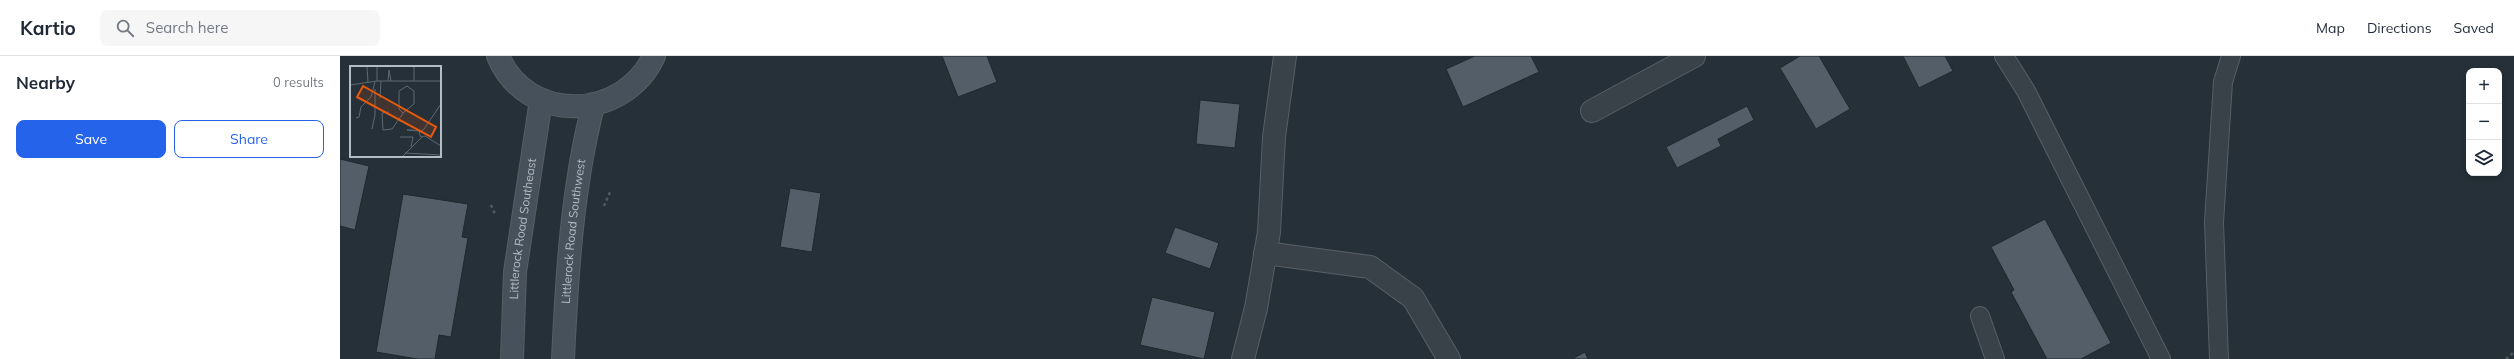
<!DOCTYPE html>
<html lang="en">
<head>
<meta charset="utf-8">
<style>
	body { margin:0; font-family:Mulish,sans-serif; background:#f6f6f7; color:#1f2937 }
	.controls { position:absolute; right:12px; top:12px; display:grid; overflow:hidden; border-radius:8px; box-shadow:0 2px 6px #0003 }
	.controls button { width:36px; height:36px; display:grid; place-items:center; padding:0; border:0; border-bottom:1px solid #e0e1e3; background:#fff; color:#1f2937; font:20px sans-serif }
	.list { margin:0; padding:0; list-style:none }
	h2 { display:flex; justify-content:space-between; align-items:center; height:52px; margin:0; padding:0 16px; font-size:17px }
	h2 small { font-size:13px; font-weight:400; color:#747a83 }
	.actions { display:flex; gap:8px; padding:12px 16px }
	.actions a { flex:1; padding:9px 0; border:1px solid #2563eb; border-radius:8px; text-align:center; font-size:14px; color:#2563eb }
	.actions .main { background:#2563eb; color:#fff }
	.icon { flex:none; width:22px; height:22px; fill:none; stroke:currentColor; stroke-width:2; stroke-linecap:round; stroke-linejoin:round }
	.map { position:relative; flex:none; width:2174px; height:303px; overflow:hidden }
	header { display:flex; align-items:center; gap:24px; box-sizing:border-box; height:56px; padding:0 20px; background:#fff; border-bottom:1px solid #e0e1e3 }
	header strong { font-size:19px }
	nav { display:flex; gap:22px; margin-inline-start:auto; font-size:14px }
	.search { width:280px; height:36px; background:#f6f6f7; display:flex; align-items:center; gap:10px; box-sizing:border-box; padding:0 14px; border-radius:8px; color:#747a83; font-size:15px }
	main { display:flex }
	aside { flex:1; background:#fff }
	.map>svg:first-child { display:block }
	.building { fill:#535e68; stroke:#20282f }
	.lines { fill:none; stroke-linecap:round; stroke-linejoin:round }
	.service-casing { stroke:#575f66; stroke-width:20 }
	.minor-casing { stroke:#575f66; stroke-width:24 }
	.secondary-casing { stroke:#575f66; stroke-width:24 }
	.path { stroke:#4c5c5c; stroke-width:2.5; stroke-dasharray:3 3; stroke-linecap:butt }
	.service { stroke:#394149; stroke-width:18 }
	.minor { stroke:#394149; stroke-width:22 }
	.secondary { stroke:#47515b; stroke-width:22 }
	.labels { text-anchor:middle; stroke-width:3; stroke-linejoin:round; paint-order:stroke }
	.street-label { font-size:12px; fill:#b4bcc4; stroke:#1e262d }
	.inset-road { fill:none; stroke:#5e6870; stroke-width:1 }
	.view { fill:#e8590c; fill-opacity:0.15; stroke:#e8590c; stroke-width:2 }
	.inset-edge { fill:none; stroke:#b4bcc4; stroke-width:2 }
</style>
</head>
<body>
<header>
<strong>Kartio</strong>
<div class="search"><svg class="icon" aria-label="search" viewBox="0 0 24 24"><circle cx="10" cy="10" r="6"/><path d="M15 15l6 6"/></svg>Search here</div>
<nav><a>Map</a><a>Directions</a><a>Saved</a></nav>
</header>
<main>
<aside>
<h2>Nearby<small>0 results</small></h2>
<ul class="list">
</ul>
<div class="actions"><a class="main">Save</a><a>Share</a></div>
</aside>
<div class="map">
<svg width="2174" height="303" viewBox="0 0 2174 303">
	<rect width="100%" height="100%" fill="#253038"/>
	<path class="building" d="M602,0H647L657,26L618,41Z
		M1135,0H1191L1199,16L1123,51L1106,13Z
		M1460,0H1479L1510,53L1476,73L1440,12Z
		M1563,0H1605L1613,15L1579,32Z
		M860,44L900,48L895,92L856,88Z
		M1407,50L1414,64L1378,83L1381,90L1337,112L1326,91Z
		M0,103L29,110L15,174L0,170Z
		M450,132L481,137L472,196L440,191Z
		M63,138L128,148L122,181L128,182L111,281L99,279L95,303H77L36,296Z
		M1705,163L1771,287L1741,303H1707L1671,236L1674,234L1651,191Z
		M835,171L879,187L870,213L825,197Z
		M812,241L875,256L864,303L800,289Z
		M1245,296L1248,303H1232Z"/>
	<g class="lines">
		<defs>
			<path id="service" d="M1664,0L1686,35L1821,303
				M1640,260L1655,303
				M1879,303L1874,166L1883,26L1891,0"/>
			<path id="minor" d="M1252,55L1354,0
				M925,197L1030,211L1073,242L1109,303
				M903,303L916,252L929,176L934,81L945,0"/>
			<g id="secondary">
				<path d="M158,0C187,69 284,65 314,0"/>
				<path id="s1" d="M172,303L175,216L201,44"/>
				<path id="s2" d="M223,303C227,218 232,133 253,50"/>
			</g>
		</defs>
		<use href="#service" class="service-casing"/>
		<use href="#minor" class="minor-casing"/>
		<use href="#secondary" class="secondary-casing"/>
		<path class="path" d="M151,149L155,158
			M264,150L270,136
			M2166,303L2174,296"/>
		<use href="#service" class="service"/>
		<use href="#minor" class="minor"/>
		<use href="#secondary" class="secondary"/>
	</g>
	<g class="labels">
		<g class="street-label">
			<text dy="4" stroke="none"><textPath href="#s1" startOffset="131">Littlerock Road Southeast</textPath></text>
			<text dy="4" stroke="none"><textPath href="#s2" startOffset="128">Littlerock Road Southwest</textPath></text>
		</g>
	</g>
	<g transform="translate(10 10)">
		<rect width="91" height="91" fill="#253038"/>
		<path class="inset-road" d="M17,0L18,17M64,0V15M27,15V0M38,15L39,4L41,15M0,19L27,15H91M30,32L31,15M39,46L32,47L33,64L42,63L54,46L64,38V25L57,20L49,25V43L53,47M6,52L9,51L11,41L21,31L25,16M22,63L25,49V23M63,64H57L70,65M75,70L71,71L69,67L74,63L91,38M75,70L91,80M50,71H63L61,81M55,87L91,89M52,91L72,71"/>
		<path class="view" d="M13,20L86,61L81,71L7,31Z"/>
		<rect width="91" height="91" class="inset-edge"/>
	</g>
</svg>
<div class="controls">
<button>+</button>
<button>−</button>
<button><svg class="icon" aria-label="layers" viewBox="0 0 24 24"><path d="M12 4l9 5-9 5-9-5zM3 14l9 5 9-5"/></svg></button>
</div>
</div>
</main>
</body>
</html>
